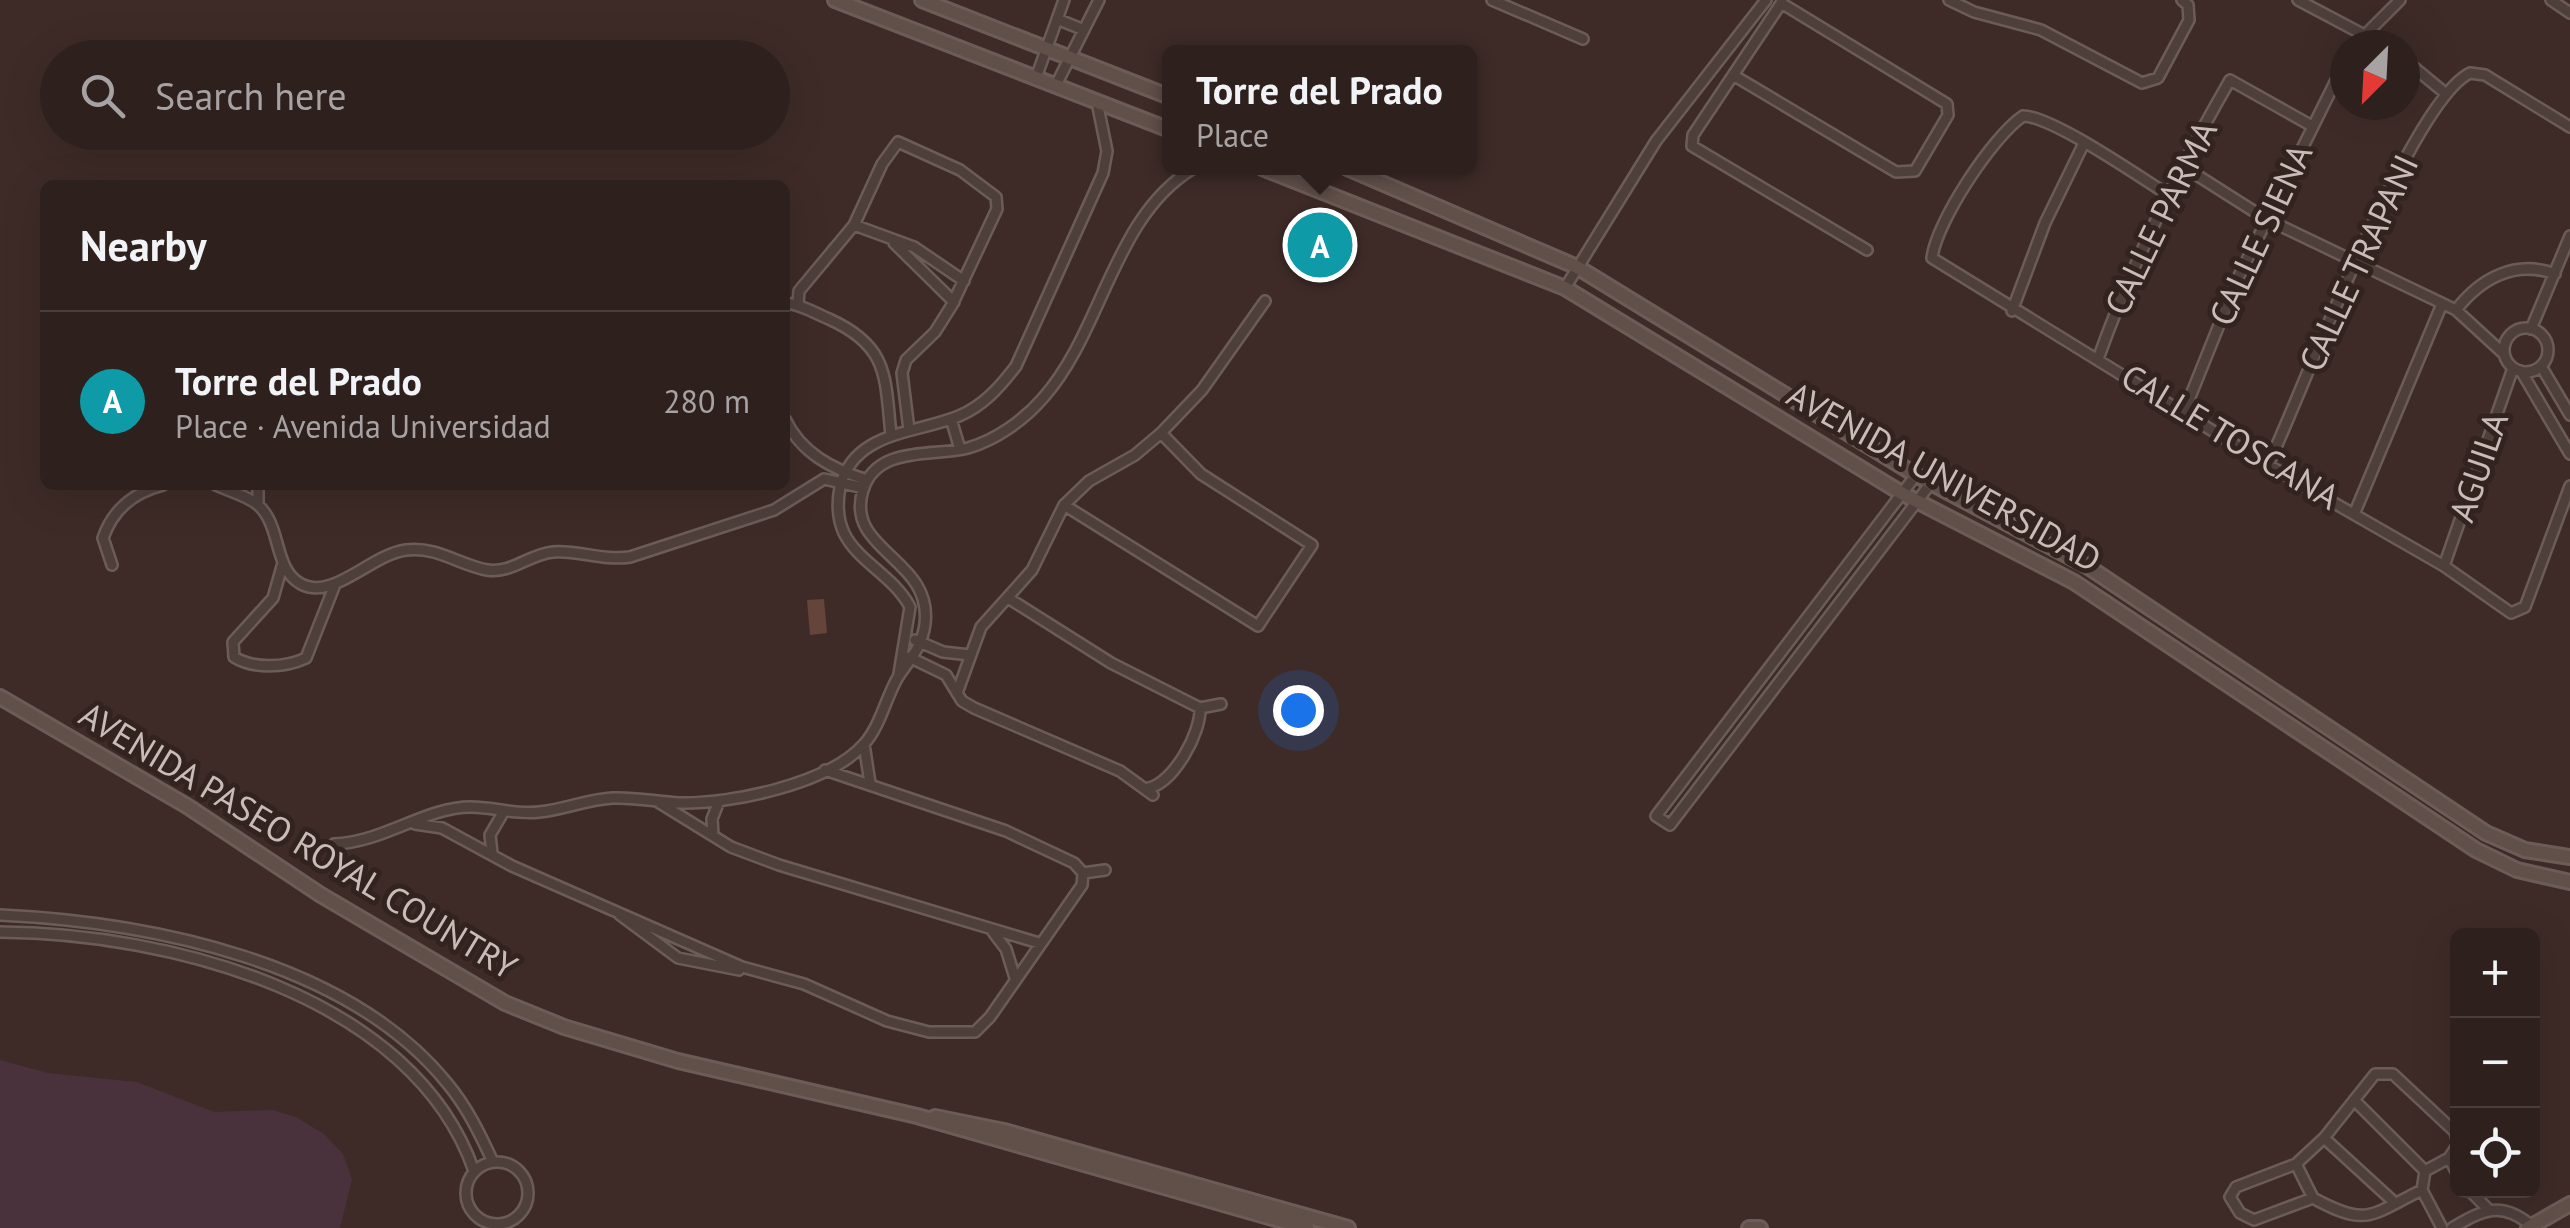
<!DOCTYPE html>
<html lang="en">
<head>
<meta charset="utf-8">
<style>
	body { margin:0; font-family:"PT Sans",sans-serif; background:#3a2d2a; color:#f1f3f6 }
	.controls { position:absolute; right:30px; bottom:30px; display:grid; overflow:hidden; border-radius:15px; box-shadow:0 10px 40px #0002 }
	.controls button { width:90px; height:90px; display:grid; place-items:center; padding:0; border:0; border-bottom:2px solid #493e3b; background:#2e201d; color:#f1f3f6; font:50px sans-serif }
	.compass { position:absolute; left:2330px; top:30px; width:90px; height:90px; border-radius:50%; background:#2e201d; box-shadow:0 10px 40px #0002; rotate:204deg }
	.you { position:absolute; left:1298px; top:710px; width:35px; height:35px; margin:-25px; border:8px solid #fff; border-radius:50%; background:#1a73e8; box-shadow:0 0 0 15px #1a73e833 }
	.badge { display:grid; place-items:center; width:65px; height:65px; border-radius:50%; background:#ea580c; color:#fff; font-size:32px; font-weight:700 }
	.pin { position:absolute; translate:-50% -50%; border:5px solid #fff; box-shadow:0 2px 10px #0006 }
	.popup { position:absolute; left:1162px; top:45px; width:315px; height:130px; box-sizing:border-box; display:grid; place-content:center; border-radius:15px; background:#2e201d; filter:drop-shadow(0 2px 8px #0005); font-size:32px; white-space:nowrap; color:#a7a3a4 }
	.popup b { font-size:38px; color:#f1f3f6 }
	.popup::after { content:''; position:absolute; left:50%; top:100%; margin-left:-20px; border:20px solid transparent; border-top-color:#2e201d }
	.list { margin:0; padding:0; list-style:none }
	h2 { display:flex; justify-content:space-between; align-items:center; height:130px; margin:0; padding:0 40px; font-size:42px }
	h2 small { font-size:32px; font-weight:400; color:#a7a3a4 }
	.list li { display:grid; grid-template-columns:65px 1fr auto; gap:30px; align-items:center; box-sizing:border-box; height:180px; padding:0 40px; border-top:2px solid #493e3b }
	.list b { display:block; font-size:38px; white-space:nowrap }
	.list p { margin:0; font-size:32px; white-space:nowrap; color:#a7a3a4 }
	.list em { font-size:32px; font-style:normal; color:#a7a3a4 }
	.icon { flex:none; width:55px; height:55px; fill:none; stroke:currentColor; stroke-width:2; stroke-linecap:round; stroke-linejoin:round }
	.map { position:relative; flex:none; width:2570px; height:1228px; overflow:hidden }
	.search { position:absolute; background:#2e201d; box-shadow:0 10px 40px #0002; left:40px; top:40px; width:750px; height:110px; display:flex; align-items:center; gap:25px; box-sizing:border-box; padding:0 35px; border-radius:55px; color:#a7a3a4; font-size:38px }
	.panel { position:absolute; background:#2e201d; box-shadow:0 10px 40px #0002; left:40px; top:180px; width:750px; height:310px; border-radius:15px }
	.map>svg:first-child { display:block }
	.green { fill:#49323c }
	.water { fill:#64443b }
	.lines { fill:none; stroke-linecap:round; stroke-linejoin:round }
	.street-casing { stroke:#6c5c58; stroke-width:14 }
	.secondary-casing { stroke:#6c5c58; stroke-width:18 }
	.street { stroke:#4e3f3b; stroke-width:9 }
	.secondary { stroke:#614f49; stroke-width:12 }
	.labels { text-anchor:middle; stroke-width:10; stroke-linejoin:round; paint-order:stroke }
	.street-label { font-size:35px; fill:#c9bbb7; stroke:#33231f }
</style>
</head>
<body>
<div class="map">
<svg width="2570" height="1228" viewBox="0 0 2570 1228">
	<rect width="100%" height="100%" fill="#3e2b27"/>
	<path class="green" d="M0,1060L48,1073L137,1082L214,1112L272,1110L296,1117L324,1134L343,1154L352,1179L340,1228H0Z"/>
	<path class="water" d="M824,599L827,633L810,635L807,600Z"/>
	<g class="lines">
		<defs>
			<path id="street" d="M1492,0L1583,39
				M1949,0L1974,12L2041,30L2142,83L2158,78L2189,20L2188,5L2182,0
				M2298,0L2383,45
				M2551,0L2570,13
				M1782,2L1693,135L1692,146L1867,250
				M1057,19L1084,30
				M2355,45L2400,0
				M2405,60L2445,93
				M1037,75L1064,0
				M1733,75L1896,172L1915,171L1948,115L1947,104L1781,3
				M1057,83L1099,0
				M2181,165L2266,219L2456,310L2504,354
				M2167,194C2138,176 2052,116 2023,116C1993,136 1936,222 1932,258L2268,465L2444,566L2511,613L2525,607L2570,486
				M854,225L914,247L964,281
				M894,243L954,302
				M1565,288L1656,141L1766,0
				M785,303C801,304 814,313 829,319C889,346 885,377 891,435
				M798,304L799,291L854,225L882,164L898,142L960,170L996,197L997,209L952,305L935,332L906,360L902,373L909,430
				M2456,310C2480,279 2515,259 2555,274
				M2012,311L2045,223L2084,143
				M2504 350a22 22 0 1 1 44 0a22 22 0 1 1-44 0Z
				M2531,329L2570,236
				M2098,359C2133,261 2178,170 2230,80L2312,126
				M2541,366L2570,415
				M2521,371L2570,454
				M2184,412L2238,278L2345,62
				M785,419C801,453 832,469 867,480
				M951,419L960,449
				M1161,433L1201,474L1312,545
				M2268,465C2302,393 2410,102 2470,73L2485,75L2570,127
				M1916,475L1656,816L1670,825L1931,483
				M216,485C228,491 248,496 258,505C282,526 273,569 301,584C333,601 370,555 406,550C437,546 459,565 487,570C511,574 530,554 553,552C579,550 603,561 630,557L774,510L824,479L864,488
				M258,505V485
				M1064,505L1258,626
				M2355,512L2442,304
				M283,563L273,598L233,642L234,657C253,669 285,668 306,658L334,587
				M112,565L103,538C113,509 133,493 163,485
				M2444,566L2513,368
				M1008,598L1111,663L1200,708
				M1258,626L1312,545
				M915,640L943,652L970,655
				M909,657L946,675L962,701L974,708L1120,771L1153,795
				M899,674L910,607C894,576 858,562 844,533C837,518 837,503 840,487C854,431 915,434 959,416C983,406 1000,387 1016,366L1103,173L1107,151L1097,102
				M957,693L981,627L1032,570L1064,505L1089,481L1135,455L1161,433L1202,390L1265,301
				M1200,708L1221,704
				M864,744L870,783
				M825,770L1006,831L1074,863L1083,873
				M1149,788C1174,782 1201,733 1200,708
				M658,802L731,847L779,865L1039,943
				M415,824L442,828L512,866L742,967L804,984L887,1021L929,1032H975L990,1017L1082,885L1083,873
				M713,835L712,819L719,801
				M334,844C385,842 425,807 471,807C493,807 516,815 539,812C564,810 587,799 613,798C635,797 658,802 680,803C731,804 829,784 864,744C880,727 886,697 898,677C910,659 922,647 925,624C933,558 844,551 863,490C877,445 933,457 968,448C996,440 1024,420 1043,398C1103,331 1113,216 1194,168
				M492,853L490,835L504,811
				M1083,873L1105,870
				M0,915C149,922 348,961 447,1083C467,1107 480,1134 493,1162
				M620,915L678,958L739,970
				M0,932C168,933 413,995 474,1171
				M993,932L1006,949L1015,978
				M2354,1100L2425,1171
				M2324,1138L2395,1203
				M2458,1143L2455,1132L2393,1074H2375L2324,1138L2296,1164L2236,1187L2230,1197L2240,1213L2254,1220L2313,1198C2368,1228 2370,1215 2422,1190L2425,1171L2449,1158L2458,1144
				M2449,1158L2458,1175
				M466 1193a31 31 0 1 1 62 0a31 31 0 1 1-62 0Z
				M2296,1164L2313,1198
				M2422,1190L2442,1228
				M2469,1190L2487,1208
				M2452,1228C2483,1210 2501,1200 2532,1226"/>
			<path id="secondary" d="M835,0L1170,130
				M922,0L1170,97
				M1262,168L1565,288L1903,494L2074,582L2476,850L2517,870L2570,882
				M1347,168L1577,267L1916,475L2087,566L2486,833L2525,850L2570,857
				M0,697L187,806L321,895L505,1003L564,1027L678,1061L917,1116L1307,1228
				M935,1117L1004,1131L1348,1228
				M1749,1228H1760
				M2528,1228L2570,1204"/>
		</defs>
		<use href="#street" class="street-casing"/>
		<use href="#secondary" class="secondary-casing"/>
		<use href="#street" class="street"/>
		<use href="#secondary" class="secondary"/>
	</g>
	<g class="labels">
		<g class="street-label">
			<text transform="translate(2161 218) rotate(-64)" y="12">CALLE PARMA</text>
			<text transform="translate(2261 235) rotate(-65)" y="12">CALLE SIENA</text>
			<text transform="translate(2359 263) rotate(-65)" y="12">CALLE TRAPANI</text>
			<text transform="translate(2230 437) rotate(31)" y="12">CALLE TOSCANA</text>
			<text transform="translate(2479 467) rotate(-71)" y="12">AGUILA</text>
			<text transform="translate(1944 477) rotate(29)" y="12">AVENIDA UNIVERSIDAD</text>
			<text transform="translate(298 841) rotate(31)" y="12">AVENIDA PASEO ROYAL COUNTRY</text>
		</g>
	</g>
</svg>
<div class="controls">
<button>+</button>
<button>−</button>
<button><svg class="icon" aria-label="locate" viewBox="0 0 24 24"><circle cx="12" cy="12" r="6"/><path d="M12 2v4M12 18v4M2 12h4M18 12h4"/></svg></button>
</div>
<svg class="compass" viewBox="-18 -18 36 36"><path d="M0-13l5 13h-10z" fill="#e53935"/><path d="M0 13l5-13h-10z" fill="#a7a3a4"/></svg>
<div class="you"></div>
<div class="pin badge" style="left:1320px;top:245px;background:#0f9aa8">A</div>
<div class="popup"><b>Torre del Prado</b>Place</div>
<div class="search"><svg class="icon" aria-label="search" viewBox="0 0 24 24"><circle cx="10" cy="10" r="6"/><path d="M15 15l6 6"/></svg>Search here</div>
<section class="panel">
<h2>Nearby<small></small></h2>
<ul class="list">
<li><span class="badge" style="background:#0f9aa8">A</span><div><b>Torre del Prado</b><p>Place · Avenida Universidad</p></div><em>280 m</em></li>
</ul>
</section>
</div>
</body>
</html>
